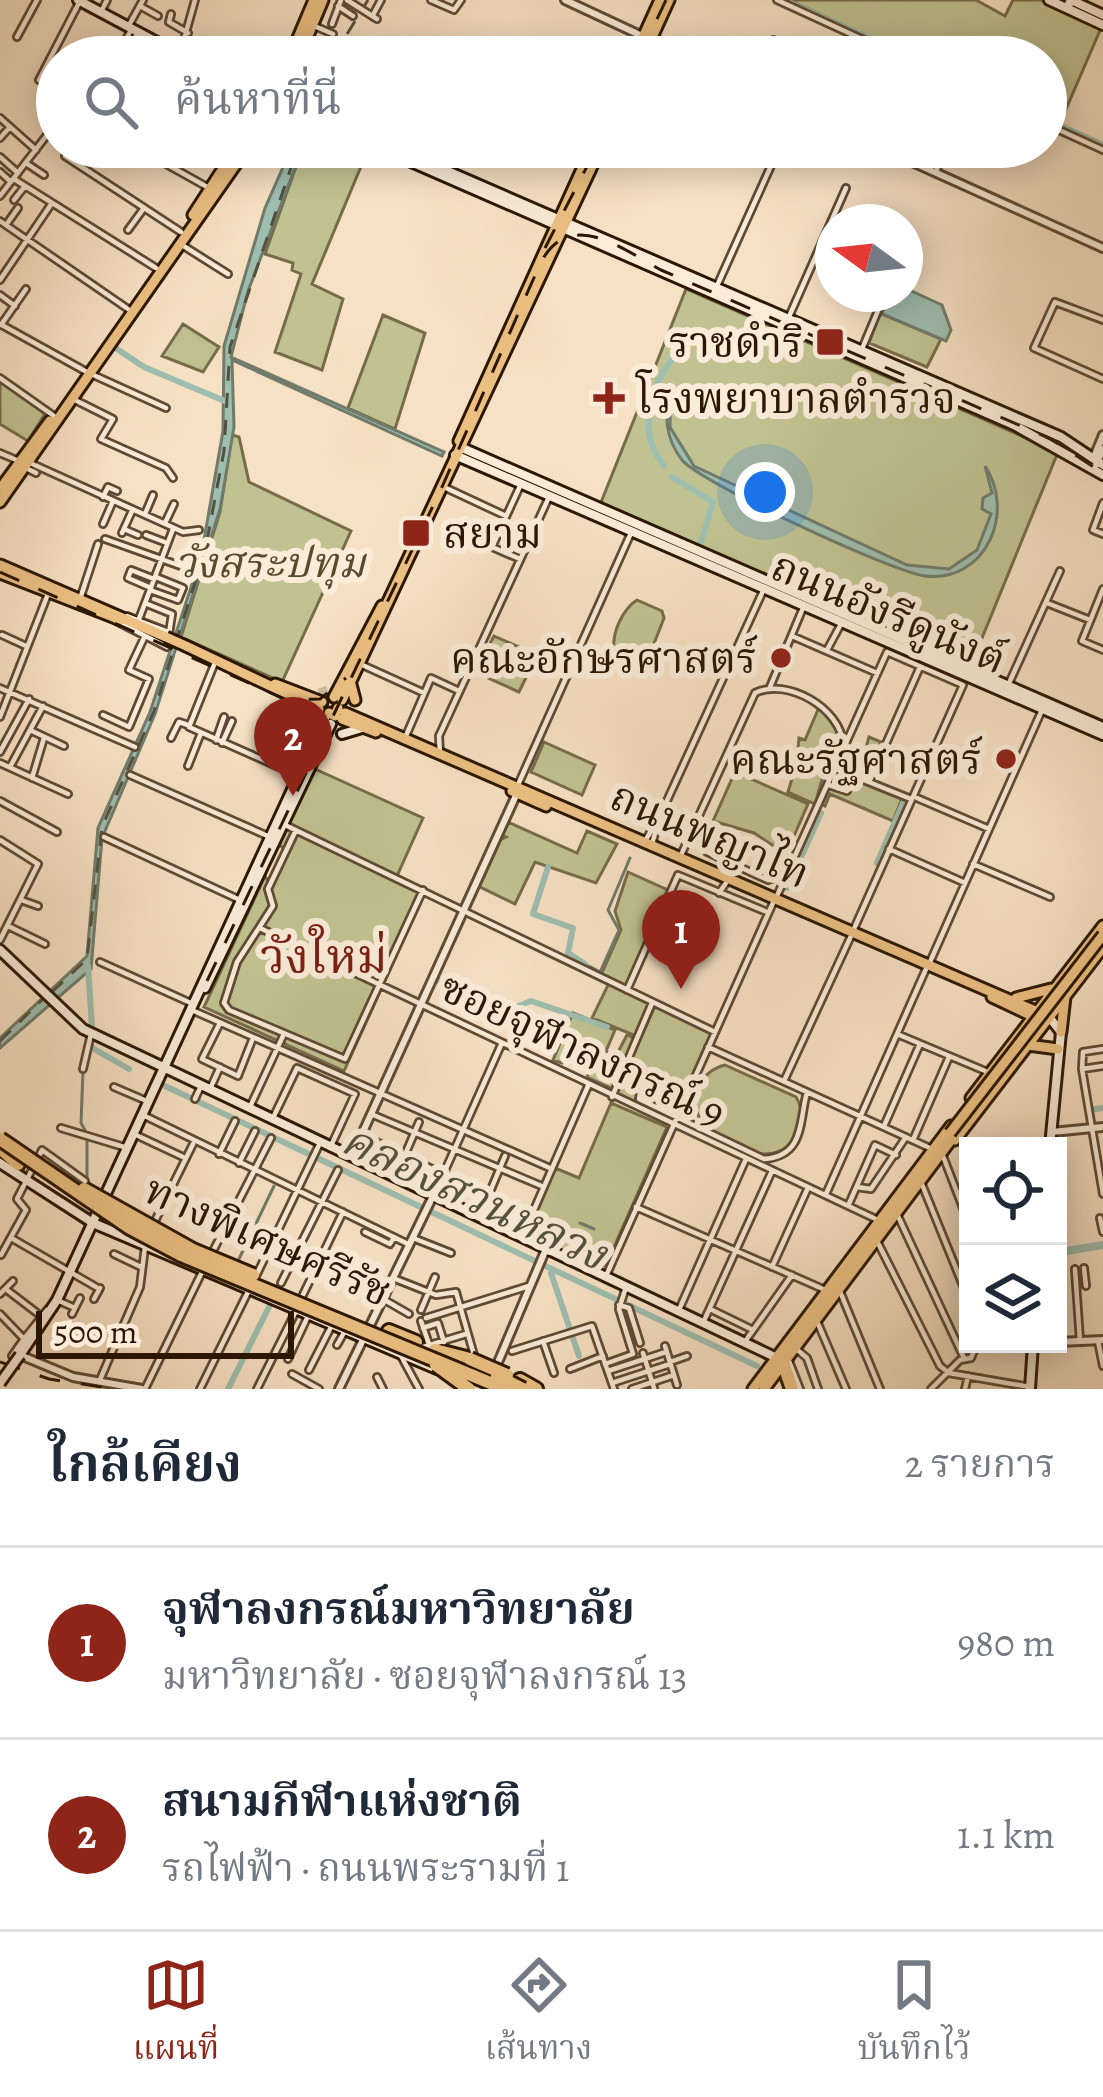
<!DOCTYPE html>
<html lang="th">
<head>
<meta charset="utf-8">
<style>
	body { margin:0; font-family:Alegreya,"Noto Serif Thai",serif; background:#f2f2f3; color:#1f2937 }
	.controls { position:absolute; right:36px; bottom:36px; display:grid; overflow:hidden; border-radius:0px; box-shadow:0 6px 30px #0003 }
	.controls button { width:108px; height:108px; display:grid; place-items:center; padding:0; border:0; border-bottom:3px solid #e0e1e3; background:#fff; color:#1f2937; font:60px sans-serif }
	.compass { position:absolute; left:815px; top:204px; width:108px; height:108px; border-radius:50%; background:#fff; box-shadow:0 6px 30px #0003; rotate:285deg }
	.scale { position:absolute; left:36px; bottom:30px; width:258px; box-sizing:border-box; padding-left:12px; border:6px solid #2b1704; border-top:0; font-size:33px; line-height:42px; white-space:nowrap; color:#2b1704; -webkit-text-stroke:9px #faecd9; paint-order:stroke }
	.you { position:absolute; left:765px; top:492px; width:42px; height:42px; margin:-30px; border:9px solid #fff; border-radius:50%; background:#1a73e8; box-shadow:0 0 0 18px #1a73e833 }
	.badge { display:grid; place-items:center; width:78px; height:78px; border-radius:50%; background:#8f2418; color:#fff; font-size:39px; font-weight:700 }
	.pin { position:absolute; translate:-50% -99px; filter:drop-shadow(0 3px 6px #0008) }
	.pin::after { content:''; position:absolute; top:63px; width:42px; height:36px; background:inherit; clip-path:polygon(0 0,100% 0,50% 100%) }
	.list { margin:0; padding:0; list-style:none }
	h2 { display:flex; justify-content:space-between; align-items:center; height:156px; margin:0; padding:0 48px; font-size:51px }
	h2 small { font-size:39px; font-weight:400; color:#747a83 }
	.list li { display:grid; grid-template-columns:78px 1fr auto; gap:36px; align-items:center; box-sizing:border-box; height:192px; padding:0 48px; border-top:3px solid #e0e1e3 }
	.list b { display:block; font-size:45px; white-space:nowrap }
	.list p { margin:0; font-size:39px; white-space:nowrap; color:#747a83 }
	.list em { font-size:39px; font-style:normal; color:#747a83 }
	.icon { flex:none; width:66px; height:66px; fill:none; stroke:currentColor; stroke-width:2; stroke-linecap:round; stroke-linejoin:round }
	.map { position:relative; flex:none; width:1103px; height:1389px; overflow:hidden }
	.search { position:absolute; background:#fff; box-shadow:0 6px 30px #0003; left:36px; right:36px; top:36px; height:132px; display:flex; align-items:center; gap:30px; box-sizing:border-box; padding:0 42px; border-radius:66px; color:#747a83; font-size:45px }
	.sheet { height:540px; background:#fff }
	nav { display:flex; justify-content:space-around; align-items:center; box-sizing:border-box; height:168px; border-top:3px solid #e0e1e3; background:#fff; font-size:33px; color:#747a83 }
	nav a { display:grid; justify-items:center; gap:6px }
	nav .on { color:#8f2418 }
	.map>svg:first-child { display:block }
	.green { fill:#c1c291; stroke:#766c4a; stroke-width:3 }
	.water { fill:#9ebeb0; stroke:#707b6b; stroke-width:3 }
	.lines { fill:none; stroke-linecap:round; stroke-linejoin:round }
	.stream { stroke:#707b6b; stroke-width:3 }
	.canal { stroke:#9ebeb0; stroke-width:6 }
	.river { stroke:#9ebeb0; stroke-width:8 }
	.ferry { stroke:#535140; stroke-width:3; stroke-dasharray:15 12; stroke-linecap:butt }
	.primary-tunnel { stroke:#ceb99e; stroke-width:9; stroke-dasharray:9 4.5; stroke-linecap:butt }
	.minor-casing { stroke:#5e4a34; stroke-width:10 }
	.tertiary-casing { stroke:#5e4a34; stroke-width:12 }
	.secondary-casing { stroke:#2b1704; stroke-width:14 }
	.primary-casing { stroke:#2b1704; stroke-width:15 }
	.motorway-casing { stroke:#2b1704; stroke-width:18 }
	.minor { stroke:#faecd9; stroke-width:4.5 }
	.tertiary { stroke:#faecd9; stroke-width:6 }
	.secondary { stroke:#faecd9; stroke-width:8 }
	.primary { stroke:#ecc082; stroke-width:9 }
	.motorway { stroke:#ecc082; stroke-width:12 }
	.rail { stroke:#2b1704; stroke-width:3; stroke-dasharray:21 21; stroke-linecap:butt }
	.secondary-bridge-casing { stroke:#2b1704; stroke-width:14; stroke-linecap:butt }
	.primary-bridge-casing { stroke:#2b1704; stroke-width:15; stroke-linecap:butt }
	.motorway-bridge-casing { stroke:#2b1704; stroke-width:18; stroke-linecap:butt }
	.secondary-bridge { stroke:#faecd9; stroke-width:8 }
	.primary-bridge { stroke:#ecc082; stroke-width:9 }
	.motorway-bridge { stroke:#ecc082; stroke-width:12 }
	.poi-dot { fill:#8f2418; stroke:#faecd9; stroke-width:4.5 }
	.labels { text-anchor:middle; stroke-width:12; stroke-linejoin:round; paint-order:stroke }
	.poi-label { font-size:42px; fill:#2b1704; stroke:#faecd9; text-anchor:end }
	.park-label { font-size:42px; font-style:italic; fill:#584a2e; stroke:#faecd9 }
	.street-label { font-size:42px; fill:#2b1704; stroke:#faecd9 }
	.water-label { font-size:45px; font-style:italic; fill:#535140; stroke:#faecd9 }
	.quarter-label { font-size:48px; fill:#7a1f14; stroke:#faecd9 }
</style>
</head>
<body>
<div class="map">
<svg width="1103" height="1389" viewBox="0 0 1103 1389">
	<rect width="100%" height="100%" fill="#f7e1c4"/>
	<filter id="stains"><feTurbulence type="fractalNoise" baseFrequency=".00167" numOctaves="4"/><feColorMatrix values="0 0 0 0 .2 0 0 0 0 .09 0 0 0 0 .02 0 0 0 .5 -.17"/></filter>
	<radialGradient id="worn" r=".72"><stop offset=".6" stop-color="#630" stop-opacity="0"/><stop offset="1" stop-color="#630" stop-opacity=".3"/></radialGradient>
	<path class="green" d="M789,0H976L1005,16L1013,0H1041L1101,28L1060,123L1046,117V57H913Z
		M303,147H355L367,152L312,284L343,299L322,370L275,352L301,274L292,270L293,263L265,254Z
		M686,289L1058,452L971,665L600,505Z
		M880,313L941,339L927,367L869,343Z
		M383,315L425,333L395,429L348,408Z
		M183,324L219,347L203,372L162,356Z
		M0,381L46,412L28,441L0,424Z
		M232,435L239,437L249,482L351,531L282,682L181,637L220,512Z
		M637,600L662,611L664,618L650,654L638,660L614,649C612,632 623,609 637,600Z
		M494,636L537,655L519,692L475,672Z
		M820,705L836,719L843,750L824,773L815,804L788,792L797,762L812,767L797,760L799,738L805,740Z
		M869,737L881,742L865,778L903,796L893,821L830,794L825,806L820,803L828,785L843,792L858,776Z
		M544,742L595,765L582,795L531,772Z
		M315,769L423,818L397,876L426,890L344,1071L204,1007L265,876L269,883L285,849L279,845Z
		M735,772L808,804L786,854L754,833L713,821Z
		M508,822L577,853L587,831L617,844L596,883L535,862L515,904L478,886L499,840L506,837L502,835Z
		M628,872L670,891L627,987L601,975L621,930L615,911Z
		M609,983L651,1003L636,1036L592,1018Z
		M655,1006L713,1033L673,1119L616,1093Z
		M573,1013L615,1030L606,1051L616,1056L627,1035L636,1039L613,1089L587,1077L591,1067L566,1056L562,1063L553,1060Z
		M725,1065L796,1097C804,1110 801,1118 797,1132C784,1182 676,1137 698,1088C704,1075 712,1068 725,1065Z
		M611,1103L667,1127L606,1265L599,1267L526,1233L555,1168L579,1178Z"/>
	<path class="water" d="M292,147H303L248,291L231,357L444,452L442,456L232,360L234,427L220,509L155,714L102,838L91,969L0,1048V1038L87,956L98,828L150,712L201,557L223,431L224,346L265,208Z
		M905,288L942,305L951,330L946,341L882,314L890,294H905Z
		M671,390L670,427L694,466L907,565L949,569L977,550L991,514L982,509L983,498L992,493L985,466C1016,512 986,583 925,576C892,572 701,483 682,460C665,438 664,415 671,390Z"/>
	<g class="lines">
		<path class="stream" d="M589,966L600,972L619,930L608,910L630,858
			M83,1071L81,1123L86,1132
			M87,1182V1138
			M580,1223L594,1229
			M238,1261L274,1186"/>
		<path class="canal" d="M784,0L911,57
			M1046,119L1103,145
			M114,347L144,367L227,402
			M664,466C632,425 654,374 688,342
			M672,477L713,502L701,543
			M877,863L904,801
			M548,867L533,914L573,928L568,953L585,964
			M787,888L821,813
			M88,966L92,1028
			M436,980L440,981
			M445,984L509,1010L531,1001L607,1027
			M90,1042L89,1046L129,1069
			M165,1086L757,1366
			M1088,1110L1103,1108
			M551,1273L579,1356
			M228,1389L271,1303"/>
		<path class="river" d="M1058,1260L1066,1251L1103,1245"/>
		<path class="ferry" d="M333,57L368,0
			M52,992L87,959L102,827L154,711L205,551L224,451L230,347L298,147
			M0,1041L44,998"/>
		<path class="primary-tunnel" d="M319,693L328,690"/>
		<defs>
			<path id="minor" d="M347,0L377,19
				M431,0L454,10L461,0
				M777,0L901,57
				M140,6L158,16
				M338,6L353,16
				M101,12L107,0
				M171,14L169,22L188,33
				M373,15L381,0
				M332,24L341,0
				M312,25L333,34
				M128,27L143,0
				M17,37L37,0
				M119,52L131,30
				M768,52L779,57
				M180,54L195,0
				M118,55L126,53L138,32
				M766,57L773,40L802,51
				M57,93L39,80L80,1
				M0,118L36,150
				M1046,124L1103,150
				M0,138L10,127
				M65,156L181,232
				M0,157L18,173
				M26,163L44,175
				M166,164L209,188
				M0,172L11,182
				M936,172L945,147
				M14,179L156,268
				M0,196L57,122
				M14,200L25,186
				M0,221L128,309
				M6,225L18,208
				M128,230L144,208
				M182,245L228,274
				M905,248L906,247
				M0,280L52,203
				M716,288L775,157
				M0,295L15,306
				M788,319L846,188
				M1103,320L1055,302L1034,348L1103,379
				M0,324L85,371
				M1,325L26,289
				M862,349L885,294
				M89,373L166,408
				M0,378L54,416
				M75,400L113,419L101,439L166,468L173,478
				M0,453L19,461
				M28,462L183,532L199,530
				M24,467L36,473
				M446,488L506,516
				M103,497L108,487L117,491
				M1103,503L1093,530L1103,534
				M145,514L153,495
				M165,523L174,504
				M103,524L113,501
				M124,529L138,535
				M122,533L132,511
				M146,535L167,543
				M105,539L192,570
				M520,559L492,547L521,484
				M151,588L128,578L131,570L154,579
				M1103,589L1082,641L1103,650
				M150,590L178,600L183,588L156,577
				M80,599L98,544
				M1047,603L1090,620
				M127,616L166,631
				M139,619L173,529
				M116,621L167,647L172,614L145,603
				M2,635L26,646
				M792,636L877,673
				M827,650L841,624
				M216,660L189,727L297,775
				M358,663L424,693
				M1010,681L1060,571
				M770,687L803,608
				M0,688L135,747
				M103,715L129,727L149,679L129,670L144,638
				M0,717L48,594
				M30,730L64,746
				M171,738L179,722L188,725
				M405,738L431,678L459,691
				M216,740L224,717
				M222,743L232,721
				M0,752L29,699
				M440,754L439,736L549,497
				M0,763L68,794
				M188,766L201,733
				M10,767L43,706
				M834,768L911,799
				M130,775L270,837
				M32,778L44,738
				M869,782L920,667
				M829,785L847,791L855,776
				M517,787L631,533
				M917,798L989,829
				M0,801L57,832
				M660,816L763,591
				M283,824L715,1032
				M697,824L707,852L768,880L783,875
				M296,830L268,889L273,906L237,962L224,1003L229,1010L345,1059L423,890
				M104,837L240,900
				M0,840L38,864L0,940
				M645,841L660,816L652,844
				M889,849L965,883
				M681,855L755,693C786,677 841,708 843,744
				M973,864L1050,897
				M719,893L726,883
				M776,898L887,652L963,685L853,931
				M21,900L38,906
				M8,926L45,944
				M262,929L880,1221
				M100,962L193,1004
				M930,962L1042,710
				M627,990L678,875L767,912
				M194,1011L552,1169
				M220,1023L202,1059L238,1076L253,1038
				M897,1034L990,1073
				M708,1047L932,1149
				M1103,1049L1083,1052L1082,1069L1103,1194
				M83,1069L91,1034
				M1082,1069L1103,1066
				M623,1071L642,1081L639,1099L764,1159C805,1156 799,1121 807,1092
				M784,1081L851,936
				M114,1087L149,1102
				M210,1089L220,1067
				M612,1097L652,1003
				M195,1099L201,1086
				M249,1109L283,1036
				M371,1114L544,1187
				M145,1116L410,1245
				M272,1120L297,1068L355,1094L330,1148
				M884,1126L920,1044
				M61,1128L124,1147
				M134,1134L183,1157
				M364,1136L531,1217
				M913,1140L949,1057
				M219,1154L235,1121
				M943,1156L968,1221
				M239,1163L255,1131
				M395,1178L419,1122
				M921,1182L964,1288
				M857,1187L871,1189L906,1137
				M435,1193L501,1045
				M826,1194L926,969
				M848,1206L875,1145L896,1155
				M636,1207L823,1289
				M897,1214L964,1358
				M479,1218L505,1156
				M1100,1218L1103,1232
				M153,1225L193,1144
				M365,1232L390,1244L394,1237
				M523,1235L588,1086
				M413,1238L451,1253
				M13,1239L96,1287
				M877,1241L940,1366L949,1373L1030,1387
				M114,1254L141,1267
				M1,1255L26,1210L17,1199L42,1150L85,1181
				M211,1255L271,1138
				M772,1267L807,1190
				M1084,1268L1086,1286
				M1075,1269L1080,1341
				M256,1276L320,1143
				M606,1276L773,903
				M393,1278L436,1295L456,1292L474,1355
				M281,1283L338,1170
				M839,1289L880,1389
				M7,1290L41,1316
				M0,1294L13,1281
				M94,1299L100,1288
				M383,1299L409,1314
				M57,1300L75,1308
				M299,1303L343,1212
				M619,1305L629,1308L640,1343
				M710,1309L753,1330
				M421,1310L435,1277
				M678,1312L746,1159
				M0,1314L24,1339L47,1310
				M72,1314L80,1298
				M426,1318L529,1286
				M816,1319L846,1389
				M421,1321L430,1347
				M703,1323L772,1171
				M423,1328L438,1323L444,1342
				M543,1341L554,1373
				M1098,1341L1103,1366
				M744,1343L792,1275
				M337,1345L345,1331
				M665,1346L677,1385
				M794,1347L807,1358L818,1389
				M420,1348L466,1334
				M512,1351L592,1326L614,1389
				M643,1353L654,1388
				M400,1354L419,1389
				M12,1356L24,1339
				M288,1359L308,1316
				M789,1361L800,1389
				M670,1362L687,1356
				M605,1364L633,1354L619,1309L626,1287
				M570,1369L603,1356
				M309,1370L331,1327
				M608,1371L666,1352
				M292,1374L319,1389
				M377,1377L383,1389
				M99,1382L140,1287L145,1247
				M612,1383L670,1364
				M145,1389L203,1270
				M200,1389L248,1292
				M257,1389L296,1311
				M632,1389L674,1375
				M931,1389L960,1360L971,1358L977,1344
				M965,1389L968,1376"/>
			<path id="tertiary" d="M565,0L687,57
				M879,147L1103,248
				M1094,457L1103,435
				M1096,465L1103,449
				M1052,1132L1103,1127
				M352,1156L518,791
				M1058,1342L1103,1340
				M20,1355L73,1377L142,1389
				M496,1367L546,1249
				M339,1389L433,1196"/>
			<path id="secondary" d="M78,0L185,57
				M1049,0L1103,25
				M1067,8L1071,0L1103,15
				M377,147L1014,425L1103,475
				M392,147L1061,437L1103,465
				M460,447L1103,727
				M455,455L1103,735
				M342,734L362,728
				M0,950L83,1029L777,1358
				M205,988L331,724
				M1049,1017L1061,1032L1050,1146
				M0,1163L93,1223L437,1369
				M20,1355L57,1300L325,718
				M467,1382L482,1389
				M1030,1389L1033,1344"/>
			<path id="primary" d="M290,57L314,0
				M299,57L323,0
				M634,57L660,0
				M643,57L669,0
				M193,215L237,147
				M459,441L592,147
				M0,489L50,421
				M0,502L248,147
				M0,565L166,637
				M0,573L121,620
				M186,646L319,709
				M350,681L355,700
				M275,684L322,702
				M334,697L382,606
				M342,700L601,147
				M329,713L335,716L338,708
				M345,713L1049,1017
				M342,719L376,732
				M512,791L546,806
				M992,997L1045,1022
				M1016,998L1051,989
				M1061,1032L1065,997
				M1028,1045L1058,1049
				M971,1098L1103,926
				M955,1140L1103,947
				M753,1389L951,1126
				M764,1389L954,1136"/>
			<path id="motorway" d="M0,1148L18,1164
				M389,1331L416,1342
				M435,1350L470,1359
				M783,1363L792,1389
				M520,1380L536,1389"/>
		</defs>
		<use href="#minor" class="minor-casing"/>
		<use href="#tertiary" class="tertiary-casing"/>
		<use href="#secondary" class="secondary-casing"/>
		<use href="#primary" class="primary-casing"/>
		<use href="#motorway" class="motorway-casing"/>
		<use href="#minor" class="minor"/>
		<use href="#tertiary" class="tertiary"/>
		<use href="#secondary" class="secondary"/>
		<use href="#primary" class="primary"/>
		<use href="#motorway" class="motorway"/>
		<path class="rail" d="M639,57L666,0
			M545,248L597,147
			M0,572L287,700L320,699L346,678
			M207,981L442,487L540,264C569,207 621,248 661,270L1051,439L1103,473
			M0,1362L49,1379L115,1389"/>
		<defs>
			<path id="secondary-bridge" d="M0,1383L20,1355"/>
			<path id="primary-bridge" d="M166,637L186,646
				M950,1133L1103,935"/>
			<path id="motorway-bridge" d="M0,1139L130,1228L181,1255L505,1389
				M84,1189L193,1250L253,1275
				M470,1359L507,1375
				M436,1365L469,1389
				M497,1376L523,1389"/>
		</defs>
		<use href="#secondary-bridge" class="secondary-bridge-casing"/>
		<use href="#primary-bridge" class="primary-bridge-casing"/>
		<use href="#motorway-bridge" class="motorway-bridge-casing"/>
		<use href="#secondary-bridge" class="secondary-bridge"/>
		<use href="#primary-bridge" class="primary-bridge"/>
		<use href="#motorway-bridge" class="motorway-bridge"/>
	</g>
	<g class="poi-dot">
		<rect x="815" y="327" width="30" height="30" rx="6"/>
		<path d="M603 380h12v12h12v12h-12v12h-12v-12h-12v-12h12z"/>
		<rect x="401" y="518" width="30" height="30" rx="6"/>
		<circle cx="781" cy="658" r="12"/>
		<circle cx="1006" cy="759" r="12"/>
	</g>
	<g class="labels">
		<g class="poi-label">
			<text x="803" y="357">ราชดำริ</text>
			<text x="636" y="413" text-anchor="start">โรงพยาบาลตำรวจ</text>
			<text x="443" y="548" text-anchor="start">สยาม</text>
			<text x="757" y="673">คณะอักษรศาสตร์</text>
			<text x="982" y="774">คณะรัฐศาสตร์</text>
		</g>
		<g class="park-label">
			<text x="270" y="577">วังสระปทุม</text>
		</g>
		<g class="street-label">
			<text transform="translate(889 612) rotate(23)" y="15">ถนนอังรีดูนังต์</text>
			<text transform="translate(710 834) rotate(23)" y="15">ถนนพญาไท</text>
			<text transform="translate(583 1049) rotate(25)" y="15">ซอยจุฬาลงกรณ์ 9</text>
			<text transform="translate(268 1240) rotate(24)" y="15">ทางพิเศษศรีรัช</text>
		</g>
		<g class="water-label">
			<text transform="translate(475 1196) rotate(25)" y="16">คลองสวนหลวง</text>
		</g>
		<g class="quarter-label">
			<text x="324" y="973">วังใหม่</text>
		</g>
	</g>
	<rect width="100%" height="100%" filter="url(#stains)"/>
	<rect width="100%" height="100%" fill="url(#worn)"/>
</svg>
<div class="controls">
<button><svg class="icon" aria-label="locate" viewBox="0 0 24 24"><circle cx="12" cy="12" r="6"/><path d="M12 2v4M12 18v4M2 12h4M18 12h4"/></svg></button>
<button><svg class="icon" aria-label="layers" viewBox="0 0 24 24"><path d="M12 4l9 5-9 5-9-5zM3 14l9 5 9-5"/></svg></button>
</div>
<svg class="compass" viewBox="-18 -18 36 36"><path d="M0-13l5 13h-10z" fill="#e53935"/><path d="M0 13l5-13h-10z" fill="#747a83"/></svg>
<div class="scale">500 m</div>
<div class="you"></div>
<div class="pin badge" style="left:681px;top:989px">1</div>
<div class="pin badge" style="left:293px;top:796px">2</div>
<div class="search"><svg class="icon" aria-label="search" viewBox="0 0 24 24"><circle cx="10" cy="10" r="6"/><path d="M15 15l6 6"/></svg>ค้นหาที่นี่</div>
</div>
<section class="sheet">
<h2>ใกล้เคียง<small>2 รายการ</small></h2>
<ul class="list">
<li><span class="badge">1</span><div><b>จุฬาลงกรณ์มหาวิทยาลัย</b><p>มหาวิทยาลัย · ซอยจุฬาลงกรณ์ 13</p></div><em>980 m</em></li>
<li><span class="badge">2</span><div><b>สนามกีฬาแห่งชาติ</b><p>รถไฟฟ้า · ถนนพระรามที่ 1</p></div><em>1.1 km</em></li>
</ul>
</section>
<nav>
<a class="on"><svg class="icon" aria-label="map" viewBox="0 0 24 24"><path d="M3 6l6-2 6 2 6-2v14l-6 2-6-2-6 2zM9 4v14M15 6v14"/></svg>แผนที่</a>
<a><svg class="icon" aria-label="directions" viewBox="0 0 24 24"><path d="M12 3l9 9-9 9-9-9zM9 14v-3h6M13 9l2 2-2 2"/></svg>เส้นทาง</a>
<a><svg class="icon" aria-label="saved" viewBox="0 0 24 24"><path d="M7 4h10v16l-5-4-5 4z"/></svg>บันทึกไว้</a>
</nav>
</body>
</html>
